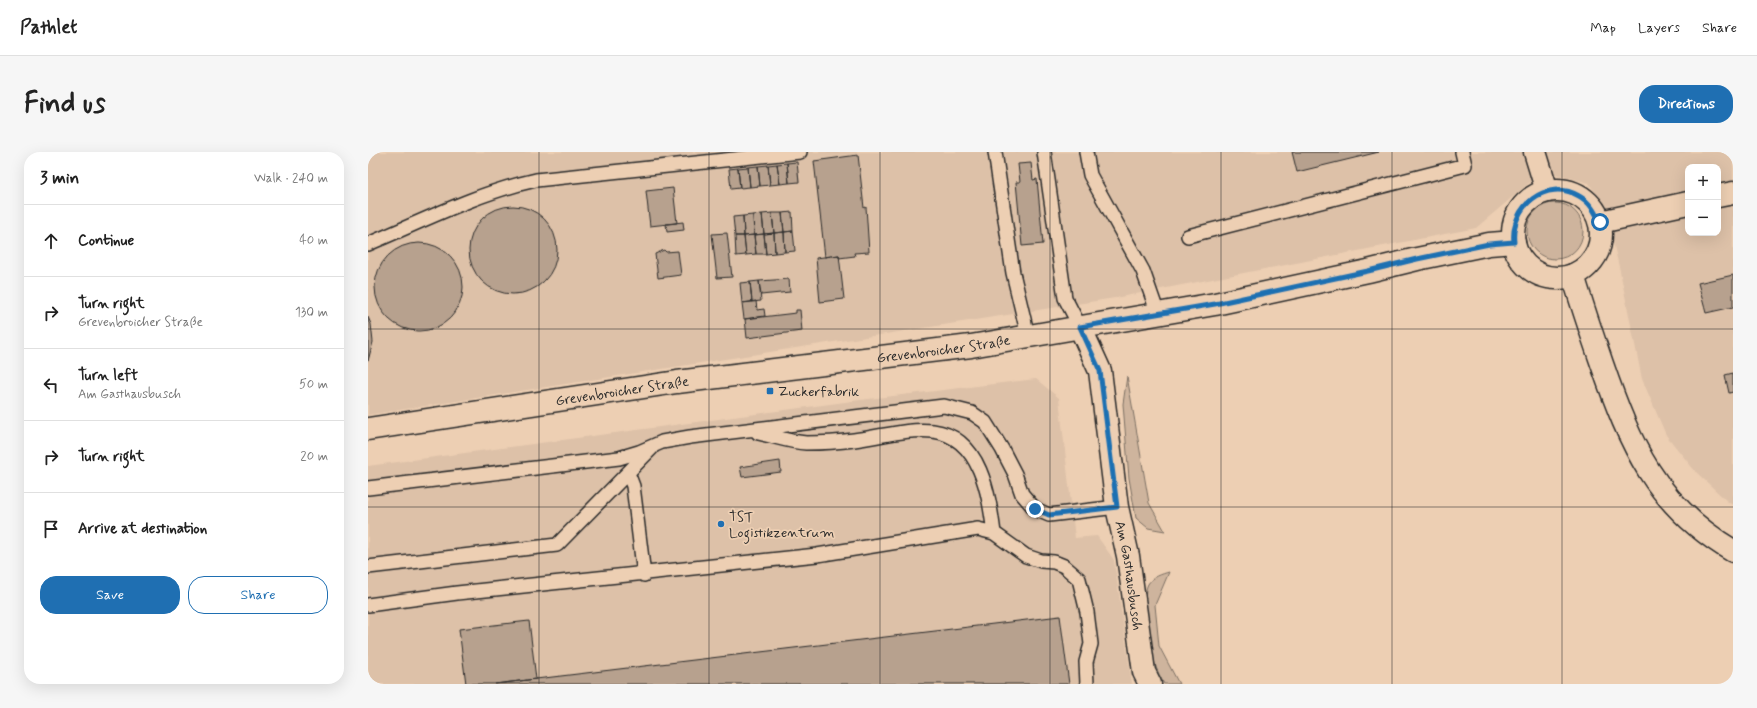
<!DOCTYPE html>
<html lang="en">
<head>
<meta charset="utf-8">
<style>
	body { margin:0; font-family:Mynerve,sans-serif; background:#f6f6f6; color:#222 }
	.controls { position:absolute; right:12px; top:12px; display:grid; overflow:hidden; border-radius:8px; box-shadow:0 4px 16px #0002 }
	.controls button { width:36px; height:36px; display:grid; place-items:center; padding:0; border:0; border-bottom:1px solid #e0e0e0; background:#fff; color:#222; font:20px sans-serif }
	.stop { position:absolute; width:12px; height:12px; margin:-9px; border:3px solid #1f6fb2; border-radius:50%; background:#fff }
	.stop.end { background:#1f6fb2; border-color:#fff; box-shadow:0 1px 4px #0008 }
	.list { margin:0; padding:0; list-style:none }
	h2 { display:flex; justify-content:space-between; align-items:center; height:52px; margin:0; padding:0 16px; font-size:17px }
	h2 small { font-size:13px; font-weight:400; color:#767676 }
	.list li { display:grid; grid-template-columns:26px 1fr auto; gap:12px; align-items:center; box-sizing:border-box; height:72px; padding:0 16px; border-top:1px solid #e0e0e0 }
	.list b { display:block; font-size:15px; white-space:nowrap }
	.list p { margin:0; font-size:13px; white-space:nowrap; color:#767676 }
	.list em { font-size:13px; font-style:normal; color:#767676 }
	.actions { display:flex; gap:8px; padding:12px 16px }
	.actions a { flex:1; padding:9px 0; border:1px solid #1f6fb2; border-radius:16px; text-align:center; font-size:14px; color:#1f6fb2 }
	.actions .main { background:#1f6fb2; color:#fff }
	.icon { flex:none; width:22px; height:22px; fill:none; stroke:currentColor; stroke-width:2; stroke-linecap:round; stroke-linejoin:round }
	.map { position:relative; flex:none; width:1365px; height:532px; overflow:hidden; border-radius:16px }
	header { display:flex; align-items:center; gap:24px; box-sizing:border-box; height:56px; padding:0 20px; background:#fff; border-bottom:1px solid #e0e0e0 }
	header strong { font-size:19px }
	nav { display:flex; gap:22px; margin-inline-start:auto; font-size:14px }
	.intro { display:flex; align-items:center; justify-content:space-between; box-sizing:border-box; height:96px; padding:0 24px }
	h1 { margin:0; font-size:28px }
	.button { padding:10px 18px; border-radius:16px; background:#1f6fb2; color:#fff; font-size:14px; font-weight:700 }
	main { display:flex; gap:24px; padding:0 24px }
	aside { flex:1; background:#fff; border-radius:16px; box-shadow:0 4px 16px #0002 }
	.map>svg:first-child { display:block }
	.built { fill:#ddc1a8; fill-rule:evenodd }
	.green { fill:#ceb49d; stroke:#7c7064 }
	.building { fill:#b7a18e; stroke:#2b2b2b }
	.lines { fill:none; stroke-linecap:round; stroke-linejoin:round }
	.lane-casing { stroke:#2b2b2b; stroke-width:16 }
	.street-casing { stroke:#2b2b2b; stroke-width:25 }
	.secondary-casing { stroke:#2b2b2b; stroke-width:25 }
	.lane { stroke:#edcfb3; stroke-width:13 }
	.street { stroke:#edcfb3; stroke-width:22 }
	.secondary { stroke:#edcfb3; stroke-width:22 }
	.route { stroke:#1f6fb2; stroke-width:5 }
	.grid { fill:none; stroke:#2b2b2b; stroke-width:1; stroke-opacity:0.55 }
	.poi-dot { fill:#1f6fb2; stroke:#edcfb3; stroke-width:1.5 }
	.labels { text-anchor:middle; stroke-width:3.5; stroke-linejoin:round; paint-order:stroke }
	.street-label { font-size:14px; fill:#2b2b2b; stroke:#edcfb3 }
	.poi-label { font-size:14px; fill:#2b2b2b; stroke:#edcfb3; text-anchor:start }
</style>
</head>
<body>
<header>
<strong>Pathlet</strong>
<nav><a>Map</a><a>Layers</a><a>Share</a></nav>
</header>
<div class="intro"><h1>Find us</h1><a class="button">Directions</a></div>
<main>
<aside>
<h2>3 min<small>Walk · 240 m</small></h2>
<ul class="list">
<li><svg class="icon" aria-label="ahead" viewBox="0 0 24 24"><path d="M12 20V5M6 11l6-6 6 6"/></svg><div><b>Continue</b></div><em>40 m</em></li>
<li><svg class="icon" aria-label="right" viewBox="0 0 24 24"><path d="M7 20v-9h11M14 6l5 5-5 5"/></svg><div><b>Turn right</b><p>Grevenbroicher Straße</p></div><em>130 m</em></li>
<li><svg class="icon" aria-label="left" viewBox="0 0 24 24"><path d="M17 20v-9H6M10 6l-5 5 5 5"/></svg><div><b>Turn left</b><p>Am Gasthausbusch</p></div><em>50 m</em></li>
<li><svg class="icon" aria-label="right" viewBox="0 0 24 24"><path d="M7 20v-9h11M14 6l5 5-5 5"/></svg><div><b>Turn right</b></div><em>20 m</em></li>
<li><svg class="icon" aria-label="arrive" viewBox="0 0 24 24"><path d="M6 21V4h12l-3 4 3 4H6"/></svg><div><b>Arrive at destination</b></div></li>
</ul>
<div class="actions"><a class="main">Save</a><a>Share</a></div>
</aside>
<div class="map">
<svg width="1365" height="532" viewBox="0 0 1365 532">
	<rect width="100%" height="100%" fill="#edcfb3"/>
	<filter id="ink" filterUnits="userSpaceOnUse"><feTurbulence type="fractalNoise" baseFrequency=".025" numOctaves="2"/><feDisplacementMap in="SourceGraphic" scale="8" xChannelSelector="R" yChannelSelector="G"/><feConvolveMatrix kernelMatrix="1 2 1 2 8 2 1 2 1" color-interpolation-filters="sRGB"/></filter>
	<g filter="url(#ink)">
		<path class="built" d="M0,0H1365V353L1361,351L1327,319L1298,283L1274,227L1252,119L1237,56L1221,31L1187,22L1161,31L1108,76L747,146L0,263ZM1320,15H1350V81H1320Z
			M668,227L691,246L707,386L729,384L746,408L764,532H0V314L492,248Z"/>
		<path class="green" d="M1159 79a28 28 0 1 1 56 0a28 28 0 1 1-56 0Z
			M759,224L781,351L797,379L780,376L768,366L761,326L755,252Z
			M801,420L787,453L791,494L811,532H796C793,526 789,519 787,512C783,497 772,446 780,432C784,425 794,422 801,420Z"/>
		<path class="building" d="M924,0H1011L929,20Z
			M490,3L496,56L498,55L501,100L486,101L487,104L471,106V103L457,105L446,9Z
			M429,10L431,30L421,31L419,11Z
			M419,11L421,31L412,32L409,12Z
			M663,11L665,28L669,27L675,92L654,94L648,30H652L650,12Z
			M409,12L412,32L402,33L400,13Z
			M400,13L402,33L392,34L390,14Z
			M390,14L392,34L382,35L380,15Z
			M380,15L382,35L372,36L370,16Z
			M370,16L372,36L363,37L361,17Z
			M305,36L309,71L282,74L278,39Z
			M101 98a44 44 0 1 1 88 0a44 44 0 1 1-88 0Z
			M424,60L425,79L416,80L414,61Z
			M404,61H414L416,80L406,81Z
			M404,61L406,81L396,82L394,62Z
			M394,62L396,82L386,83L385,63Z
			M385,63L386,83L376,84L375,64Z
			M375,64L376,84H367L365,65Z
			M315,70L316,78L299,80L298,72Z
			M425,79L427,99L417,100L416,80Z
			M416,80L417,100L407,101L406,81Z
			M359,81L364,125L349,126L344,82Z
			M406,81L407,101L398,102L396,82Z
			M396,82L398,102H388L386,83Z
			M386,83L388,102L378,103L376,84Z
			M367,84H376L378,103L368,104Z
			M7 135a44 44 0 1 1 88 0a44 44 0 1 1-88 0Z
			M296,98L298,100L310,99L313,123L290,126L287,102Z
			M471,103L476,147L452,150L448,106Z
			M1365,123V155L1338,161L1330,131Z
			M421,127L422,140L393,143L391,129Z
			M391,129L393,149L384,150L382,130Z
			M382,130L384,150L374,151L372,131Z
			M388,149L389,158L396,157L397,164L376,167L374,151Z
			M428,158H432L434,179L379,186L377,167L428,161Z
			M0,165L3,172L5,190L0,209Z
			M1365,221V240L1361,241L1357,223Z
			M412,309L413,320L374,325L372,315Z
			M692,464L701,532H127L168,527Z
			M161,469L168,527L127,532H98L91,477Z"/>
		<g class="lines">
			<defs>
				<path id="lane" d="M627,0L645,121L660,184
					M676,0L697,146L712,175
					M718,0L722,23L775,119L790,162
					M820,84L1097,13L1094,0
					M0,92C55,69 109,41 168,28L432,0
					M390,281C405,284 422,290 438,291C453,291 471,290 486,288C512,285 540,276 565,279C613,285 621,343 626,381
					M260,321L265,334L276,423
					M0,336L251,306L271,300L294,290L322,285L576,254L604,261L617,270L634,297L647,322L654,342L667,357L681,363L749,355
					M0,415L189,393L284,296
					M0,453L89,441L449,403L610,377L626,381L658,404L673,409L686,410L696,414L711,427L719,460L723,492L718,510L719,532"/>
				<g id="street">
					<path d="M1167,0L1179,39"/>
					<path id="s1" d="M712,175L732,219L749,355L760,404L776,520L782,532"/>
				</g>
				<g id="secondary">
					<circle cx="1189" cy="82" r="44"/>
					<path d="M1350,44L1365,41"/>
					<path d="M1232,70L1320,51"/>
					<path d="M1205,123C1214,153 1224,183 1234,212C1262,293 1288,354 1365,399"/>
					<path id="s2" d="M0,277L309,230L603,194L847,152L1000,119L1049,107L1121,92L1146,90"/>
				</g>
			</defs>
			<use href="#lane" class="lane-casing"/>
			<use href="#street" class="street-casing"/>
			<use href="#secondary" class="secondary-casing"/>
			<use href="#lane" class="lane"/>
			<use href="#street" class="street"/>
			<use href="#secondary" class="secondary"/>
		</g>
	</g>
	<g class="lines" filter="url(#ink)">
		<path class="route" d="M667,357L681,363L749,355L732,219L712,175L847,152L1000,119L1049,107L1121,92L1146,90C1142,55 1178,25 1211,44C1222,50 1227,60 1232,70"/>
	</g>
	<path class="grid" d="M171,0V532M341,0V532M512,0V532M682,0V532M853,0V532M1024,0V532M1194,0V532M0,177H1365M0,355H1365"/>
	<g class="poi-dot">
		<rect x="398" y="235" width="8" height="8" rx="2"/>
		<circle cx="353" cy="372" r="4"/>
	</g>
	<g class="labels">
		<g class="street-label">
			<text dy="5" stroke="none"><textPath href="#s2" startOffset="581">Grevenbroicher Straße</textPath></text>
			<text dy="5" stroke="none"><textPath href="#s2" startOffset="257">Grevenbroicher Straße</textPath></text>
			<text dy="5" stroke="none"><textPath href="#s1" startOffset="255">Am Gasthausbusch</textPath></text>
		</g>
		<g class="poi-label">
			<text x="410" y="244">Zuckerfabrik</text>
			<text x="361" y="369">TST<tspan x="361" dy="16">Logistikzentrum</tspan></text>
		</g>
	</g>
</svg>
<div class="controls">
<button>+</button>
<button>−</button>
</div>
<div class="stop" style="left:1232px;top:70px"></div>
<div class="stop end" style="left:667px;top:357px"></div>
</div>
</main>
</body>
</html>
